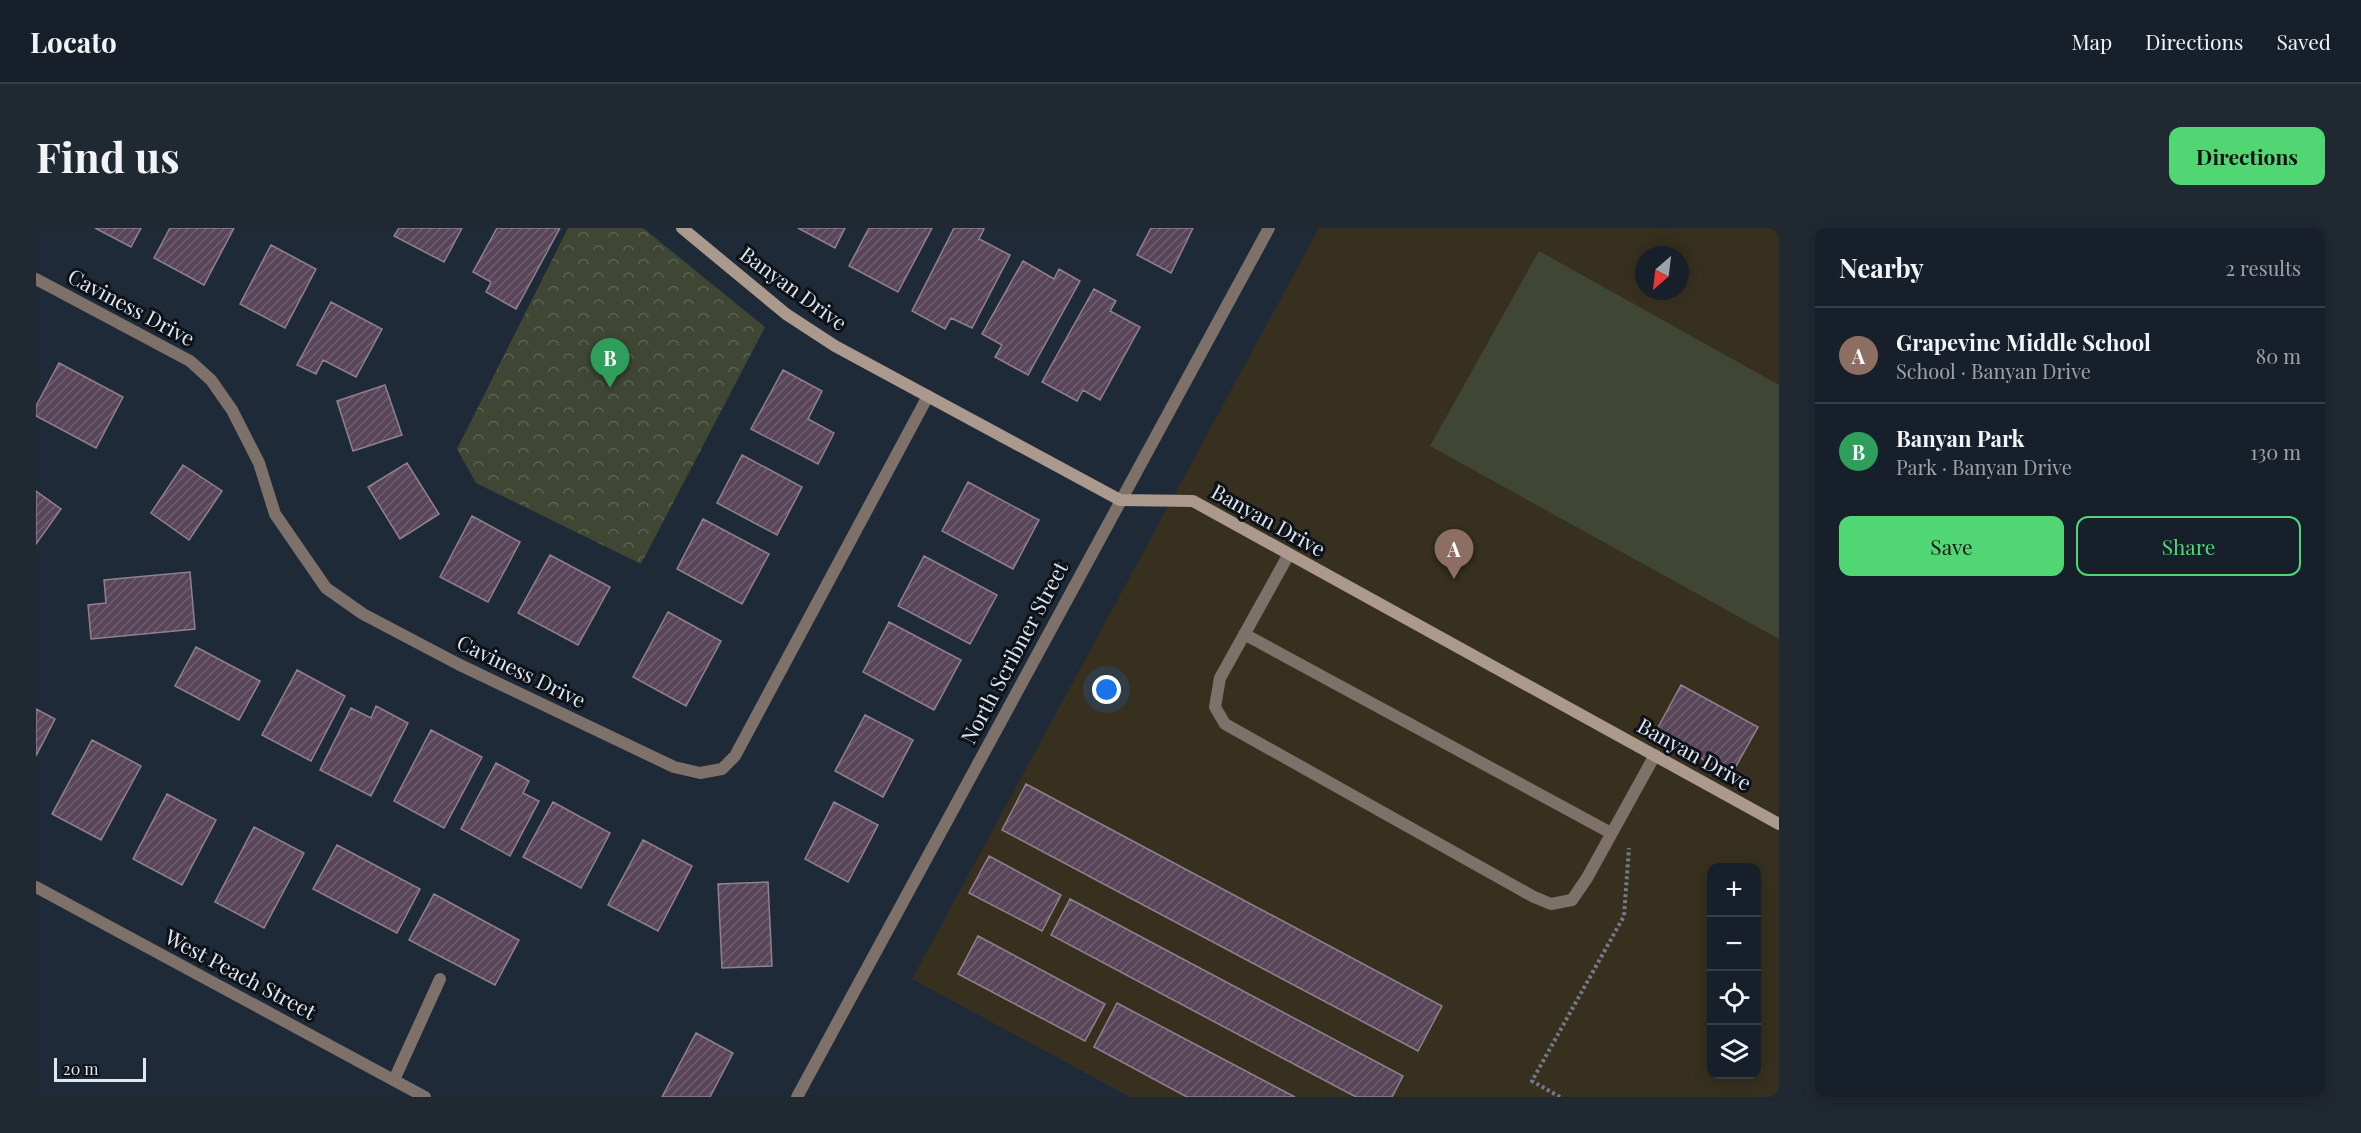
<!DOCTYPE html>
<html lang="en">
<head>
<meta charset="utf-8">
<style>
	body { margin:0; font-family:"Playfair Display",serif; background:#202832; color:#f1f3f6 }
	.controls { position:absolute; right:18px; bottom:18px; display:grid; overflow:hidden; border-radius:12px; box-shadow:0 3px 15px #0003 }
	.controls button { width:54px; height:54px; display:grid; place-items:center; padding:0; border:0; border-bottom:2px solid #363e47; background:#17202a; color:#f1f3f6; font:30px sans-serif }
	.compass { position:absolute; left:1599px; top:18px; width:54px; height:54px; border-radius:50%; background:#17202a; box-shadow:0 3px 15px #0003; rotate:208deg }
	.scale { position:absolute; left:18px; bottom:15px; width:92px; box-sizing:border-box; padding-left:6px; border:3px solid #dfe6f0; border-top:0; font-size:16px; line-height:21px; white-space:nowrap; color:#dfe6f0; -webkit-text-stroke:4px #0d1219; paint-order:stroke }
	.you { position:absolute; left:1071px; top:462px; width:21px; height:21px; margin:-15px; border:4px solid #fff; border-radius:50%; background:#1a73e8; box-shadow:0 0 0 9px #1a73e833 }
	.badge { display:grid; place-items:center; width:39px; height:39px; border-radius:50%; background:#51d674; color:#fff; font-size:20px; font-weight:700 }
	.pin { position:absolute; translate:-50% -50px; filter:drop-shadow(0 2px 3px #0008) }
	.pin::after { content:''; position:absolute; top:32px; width:21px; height:18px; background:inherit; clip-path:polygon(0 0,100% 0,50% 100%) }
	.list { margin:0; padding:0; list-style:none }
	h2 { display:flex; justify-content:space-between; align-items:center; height:78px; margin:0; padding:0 24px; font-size:26px }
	h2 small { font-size:20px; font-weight:400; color:#9ea3a8 }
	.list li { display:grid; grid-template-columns:39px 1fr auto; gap:18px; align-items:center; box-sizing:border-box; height:96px; padding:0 24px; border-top:2px solid #363e47 }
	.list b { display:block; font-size:22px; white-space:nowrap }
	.list p { margin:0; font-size:20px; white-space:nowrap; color:#9ea3a8 }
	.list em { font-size:20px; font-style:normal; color:#9ea3a8 }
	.actions { display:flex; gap:12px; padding:18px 24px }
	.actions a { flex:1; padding:14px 0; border:2px solid #51d674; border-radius:12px; text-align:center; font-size:21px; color:#51d674 }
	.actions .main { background:#51d674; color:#111 }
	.icon { flex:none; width:33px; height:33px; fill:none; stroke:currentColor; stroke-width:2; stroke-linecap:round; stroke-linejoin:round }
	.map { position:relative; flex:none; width:1743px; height:869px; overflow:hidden; border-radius:12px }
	header { display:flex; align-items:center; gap:36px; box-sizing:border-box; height:84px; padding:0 30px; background:#17202a; border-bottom:2px solid #363e47 }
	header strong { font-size:28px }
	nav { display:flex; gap:33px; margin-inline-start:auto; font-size:21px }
	.intro { display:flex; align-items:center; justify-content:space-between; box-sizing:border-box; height:144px; padding:0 36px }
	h1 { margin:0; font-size:42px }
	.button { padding:15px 27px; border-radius:12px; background:#51d674; color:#111; font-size:21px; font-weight:700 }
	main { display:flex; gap:36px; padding:0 36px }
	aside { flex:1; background:#17202a; border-radius:12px; box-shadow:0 3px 15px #0003 }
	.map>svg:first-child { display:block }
	.education { fill:#37301f; fill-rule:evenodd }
	.park { fill:url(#park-crowns) }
	.pitch { fill:#3f4734 }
	.building { fill:url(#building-hatch); stroke:#918090; stroke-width:1.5 }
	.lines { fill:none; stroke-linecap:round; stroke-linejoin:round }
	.path { stroke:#727b87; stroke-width:4; stroke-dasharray:3 3; stroke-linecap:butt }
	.lane { stroke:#7d7169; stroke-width:12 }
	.street { stroke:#7d7169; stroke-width:12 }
	.secondary { stroke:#ac998e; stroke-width:12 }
	.labels { text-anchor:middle; stroke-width:6; stroke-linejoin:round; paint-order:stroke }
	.street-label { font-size:21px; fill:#dfe6f0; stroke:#0d1219 }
</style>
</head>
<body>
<header>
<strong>Locato</strong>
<nav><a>Map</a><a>Directions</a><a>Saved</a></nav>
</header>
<div class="intro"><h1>Find us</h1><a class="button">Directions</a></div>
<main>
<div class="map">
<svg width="1743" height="869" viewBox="0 0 1743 869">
	<defs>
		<pattern id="park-crowns" width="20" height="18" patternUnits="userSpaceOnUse" patternTransform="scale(1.5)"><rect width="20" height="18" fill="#3f4734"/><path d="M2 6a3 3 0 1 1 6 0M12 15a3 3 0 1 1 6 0" fill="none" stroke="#5a6252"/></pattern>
		<pattern id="building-hatch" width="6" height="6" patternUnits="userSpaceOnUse" patternTransform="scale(1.5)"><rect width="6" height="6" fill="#594558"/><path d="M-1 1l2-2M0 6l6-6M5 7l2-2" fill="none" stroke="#706070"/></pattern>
	</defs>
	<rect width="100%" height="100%" fill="#1f2a38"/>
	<path class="education" d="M1283,0H1743V869H1094L876,751ZM1608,27H1644V63H1608ZM1676,640H1720V846H1676Z"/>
	<path class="park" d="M532,0H607L729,99L605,336L440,255L421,221Z"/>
	<path class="pitch" d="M1503,23L1743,157V411L1394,218Z"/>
	<path class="building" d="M59,0H105L95,19Z
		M134,0H198L168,57L118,30Z
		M363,0H426L408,34L358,8Z
		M461,0H524L480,81L450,64L455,54L437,44Z
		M762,0H809L799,20Z
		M833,0H896L862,64L813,38Z
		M918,0H945L948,1L943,11L974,27L936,100L915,90L909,101L876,83Z
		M1115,0H1157L1135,45L1101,27Z
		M235,17L280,41L249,100L204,76Z
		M987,33L1018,51L1023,41L1044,53L992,147L959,129L966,117L946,106Z
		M1058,61L1080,73L1074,83L1104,99L1064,172L1047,162L1041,173L1006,154Z
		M295,74L346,101L320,149L287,132L280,146L261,137Z
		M23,135L87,169L60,220L0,188V178Z
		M747,142L786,163L772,191L798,205L782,236L715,201Z
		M349,157L366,207L317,223L301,173Z
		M706,227L766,259L741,307L681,275Z
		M371,235L403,286L364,311L332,259Z
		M147,237L186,263L153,312L115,285Z
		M932,254L1003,292L977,341L906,303Z
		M0,263L25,281L0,316Z
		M436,288L484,314L452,374L404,349Z
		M667,291L733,326L706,376L641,341Z
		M514,327L574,359L542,417L482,385Z
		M888,328L961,367L934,416L862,378Z
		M154,344L159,401L55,411L52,377L70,375L68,352Z
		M632,384L685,413L650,478L597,449Z
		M853,394L925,432L898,482L827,444Z
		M160,419L224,453L203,492L139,458Z
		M261,442L309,468L275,533L226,507Z
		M1645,457L1722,499L1695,547L1619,505Z
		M340,478L372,495L335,568L284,542L315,480L335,490Z
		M0,481L19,491L0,528Z
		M829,487L877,512L847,569L799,543Z
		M395,502L446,529L408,600L358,573Z
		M56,512L105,538L65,612L16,586Z
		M460,535L493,553L487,565L503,573L474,628L425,601Z
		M990,556L1406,778L1382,823L966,602Z
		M131,566L180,592L146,657L97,631Z
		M517,574L574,605L545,660L487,629Z
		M798,574L842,597L812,654L769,631Z
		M218,599L268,625L228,700L179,674Z
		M607,612L656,638L622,703L572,677Z
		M301,617L384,661L361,705L277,661Z
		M953,628L1025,667L1006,703L933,665Z
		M732,654L736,738L686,740L682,656Z
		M398,666L483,712L459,757L373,712Z
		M1034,671L1367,848L1356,869H1320L1015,707Z
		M942,708L1069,776L1049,813L922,746Z
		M1081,775L1259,869H1151L1058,819Z
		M660,805L697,825L674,869H626Z"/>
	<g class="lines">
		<path class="path" d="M1524,869L1496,853L1588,688L1593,620"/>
		<path class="lane" d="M1253,326L1184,450L1179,479L1189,496L1498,669L1515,676L1536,672L1551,650L1619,527
			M1208,406L1575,605
			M358,852L404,751"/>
		<path class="street" d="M0,51L154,133L175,152L196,182L223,235L239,286L290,360L327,386L422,436L638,539L664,545L686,541L699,528L892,168
			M0,659L389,869
			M761,869L1233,0"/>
		<path class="secondary" d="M646,0L750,86L799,118L1084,272L1157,273L1743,596"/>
	</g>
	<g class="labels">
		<g class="street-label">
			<text transform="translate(757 61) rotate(36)" y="7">Banyan Drive</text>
			<text transform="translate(95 80) rotate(28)" y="7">Caviness Drive</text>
			<text transform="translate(1232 293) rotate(29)" y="7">Banyan Drive</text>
			<text transform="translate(979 425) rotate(-62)" y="7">North Scribner Street</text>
			<text transform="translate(485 444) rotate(26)" y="7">Caviness Drive</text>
			<text transform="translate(1658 527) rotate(29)" y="7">Banyan Drive</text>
			<text transform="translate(204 747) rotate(28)" y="7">West Peach Street</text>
		</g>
	</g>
</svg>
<div class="controls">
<button>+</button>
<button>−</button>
<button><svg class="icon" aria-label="locate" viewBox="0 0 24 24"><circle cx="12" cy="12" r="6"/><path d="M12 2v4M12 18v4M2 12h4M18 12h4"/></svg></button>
<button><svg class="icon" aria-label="layers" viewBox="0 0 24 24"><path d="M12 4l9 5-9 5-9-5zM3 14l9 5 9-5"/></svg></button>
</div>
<svg class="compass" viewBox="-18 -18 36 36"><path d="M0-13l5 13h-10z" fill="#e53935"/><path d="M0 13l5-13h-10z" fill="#9ea3a8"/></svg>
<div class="scale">20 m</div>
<div class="you"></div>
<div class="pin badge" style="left:1418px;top:351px;background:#8d6e63">A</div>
<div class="pin badge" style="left:574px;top:160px;background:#2e9e5b">B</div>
</div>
<aside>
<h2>Nearby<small>2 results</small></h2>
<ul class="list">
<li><span class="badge" style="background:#8d6e63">A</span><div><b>Grapevine Middle School</b><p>School · Banyan Drive</p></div><em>80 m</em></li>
<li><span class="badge" style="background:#2e9e5b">B</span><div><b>Banyan Park</b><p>Park · Banyan Drive</p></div><em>130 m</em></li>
</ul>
<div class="actions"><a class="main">Save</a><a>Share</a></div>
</aside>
</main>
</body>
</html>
